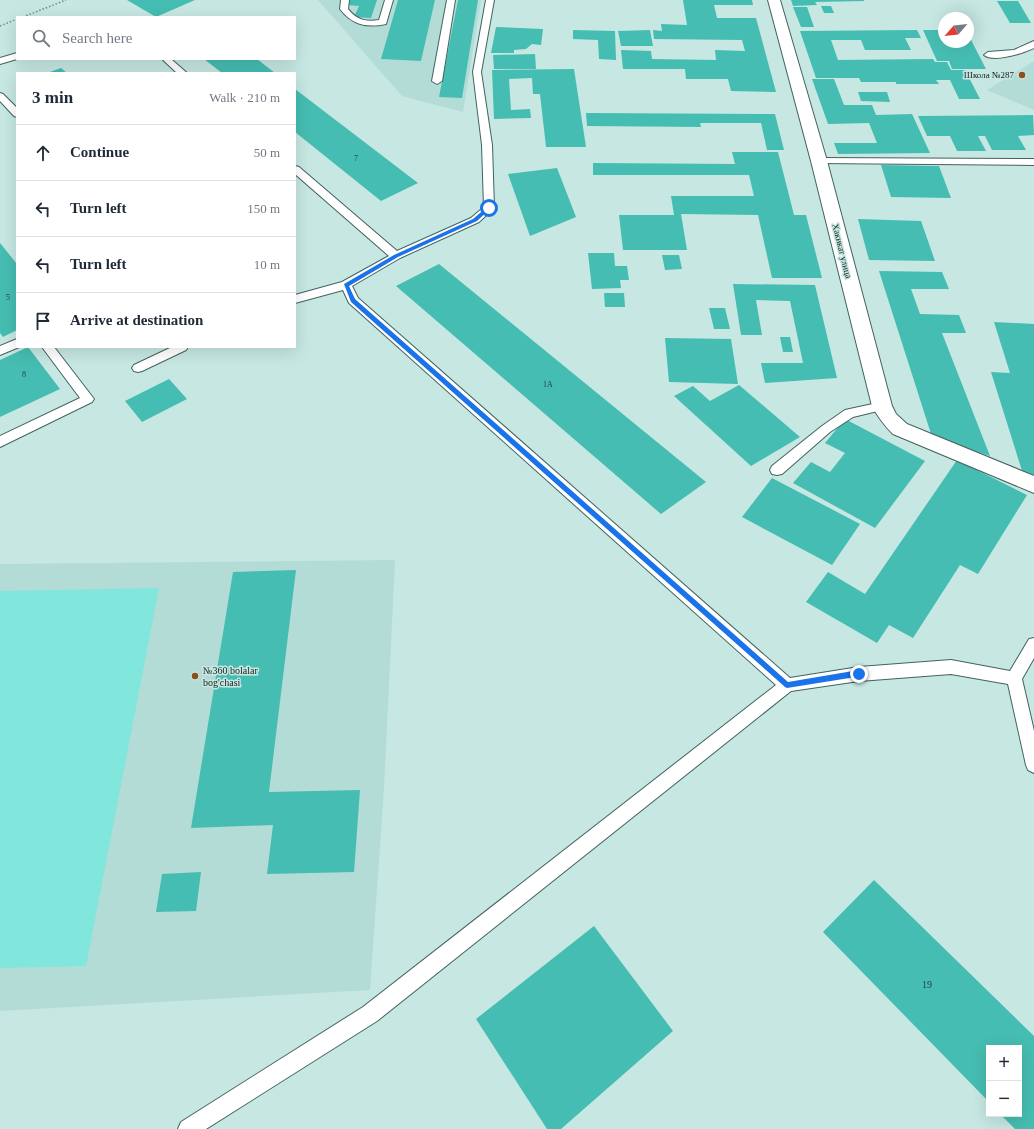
<!DOCTYPE html>
<html lang="en">
<head>
<meta charset="utf-8">
<style>
	body { margin:0; font-family:Georgia,serif; background:#f2f2f3; color:#1f2937 }
	.controls { position:absolute; right:12px; bottom:12px; display:grid; overflow:hidden; border-radius:0px; box-shadow:0 4px 16px #0002 }
	.controls button { width:36px; height:36px; display:grid; place-items:center; padding:0; border:0; border-bottom:1px solid #e0e1e3; background:#fff; color:#1f2937; font:20px sans-serif }
	.compass { position:absolute; left:938px; top:12px; width:36px; height:36px; border-radius:50%; background:#fff; box-shadow:0 4px 16px #0002; rotate:242deg }
	.stop { position:absolute; width:12px; height:12px; margin:-9px; border:3px solid #1a73e8; border-radius:50%; background:#fff }
	.stop.end { background:#1a73e8; border-color:#fff; box-shadow:0 1px 4px #0008 }
	.list { margin:0; padding:0; list-style:none }
	h2 { display:flex; justify-content:space-between; align-items:center; height:52px; margin:0; padding:0 16px; font-size:17px }
	h2 small { font-size:13px; font-weight:400; color:#747a83 }
	.list li { display:grid; grid-template-columns:26px 1fr auto; gap:12px; align-items:center; box-sizing:border-box; height:56px; padding:0 16px; border-top:1px solid #e0e1e3 }
	.list b { display:block; font-size:15px; white-space:nowrap }
	.list em { font-size:13px; font-style:normal; color:#747a83 }
	.icon { flex:none; width:22px; height:22px; fill:none; stroke:currentColor; stroke-width:2; stroke-linecap:round; stroke-linejoin:round }
	.map { position:relative; flex:none; width:1034px; height:1129px; overflow:hidden }
	.search { position:absolute; background:#fff; box-shadow:0 4px 16px #0002; left:16px; top:16px; width:280px; height:44px; display:flex; align-items:center; gap:10px; box-sizing:border-box; padding:0 14px; border-radius:0px; color:#747a83; font-size:15px }
	.panel { position:absolute; background:#fff; box-shadow:0 4px 16px #0002; left:16px; top:72px; width:280px; height:276px; border-radius:0px }
	.map>svg:first-child { display:block }
	.built { fill:#b3dcd6 }
	.green { fill:#81e6db }
	.building { fill:#46bdb2 }
	.lines { fill:none; stroke-linecap:round; stroke-linejoin:round }
	.lane-casing { stroke:#44625e; stroke-width:2 }
	.street-casing { stroke:#44625e; stroke-width:2 }
	.path { stroke:#718885; stroke-width:1.5; stroke-dasharray:1.5 2; stroke-linecap:butt }
	.lane { fill:#fff; fill-rule:evenodd }
	.street { fill:#fff; fill-rule:evenodd }
	.route { fill:#1a73e8 }
	.poi-dot { fill:#8f4f18; stroke:#c6e7e2; stroke-width:1.5 }
	.labels { text-anchor:middle; stroke-width:3; stroke-linejoin:round; paint-order:stroke }
	.number-label { font-size:8px; fill:#204743 }
	.far-poi-label { font-size:9px; fill:#14201e; stroke:#c6e7e2; text-anchor:end }
	.far-street-label { font-size:9px; fill:#14201e; stroke:#c6e7e2 }
	.poi-label { font-size:10px; fill:#14201e; stroke:#c6e7e2; text-anchor:start }
	.near-number-label { font-size:10px; fill:#204743 }
</style>
</head>
<body>
<div class="map">
<svg width="1034" height="1129" viewBox="0 0 1034 1129">
	<rect width="100%" height="100%" fill="#c6e7e2"/>
	<path class="built" d="M318,0H481L463,112L402,96Z
		M1034,61V110L987,90Z
		M395,560L384,788L370,990L0,1011V564Z"/>
	<path class="green" d="M159,588L86,966L0,968V591Z"/>
	<path class="building" d="M127,0H195L156,17Z
		M349,0H377L371,18L354,17L359,6L347,5Z
		M398,0H435L421,61L381,59Z
		M458,0H478L462,98L439,97Z
		M683,0H752L753,5H714L717,18H756L776,92L731,91L728,79H686L685,69H623L621,50L651,51L652,59L716,60L715,50L745,51L742,40L654,39L653,30L662,31L661,24L687,25Z
		M791,0H864V1L815,2L817,5L793,6Z
		M997,1H1018L1031,23H1010Z
		M821,6H831L834,13H824Z
		M793,7H807L814,27H801Z
		M496,27L543,29L541,45L532,44L526,49L514,50V53H491Z
		M573,30L615,31L616,60L599,59L598,40L573,39Z
		M650,30L653,46H621L618,31Z
		M917,30L921,38H905L911,50H865L861,40H831L838,60L933,59L935,62H947L951,70H965L980,99H959L950,80H936L939,84H896V82H861L859,78H816L800,31Z
		M923,30H944V42H968V34L986,69H952L949,61H937Z
		M535,54L536,69H494L493,55Z
		M204,59H257L275,73H222Z
		M61,68L67,73H47Z
		M574,69L586,147H546L540,94H533L532,78L509,79L511,110L530,109L531,118L494,119L492,70Z
		M812,79H834L844,105H872L876,115L912,114L930,153L838,154L834,143H877L869,123L828,124Z
		M295,89L418,183L381,201L295,132Z
		M858,92H887L890,102L861,101Z
		M586,113L775,114L784,150H767L761,123H700L701,127L587,126Z
		M1033,115L1034,135L1018,136L1026,150H992L985,136H978L986,151H957L950,136H927L918,116Z
		M732,152H778L794,215H806L822,278H772L758,215L681,214L687,250H623L619,215H674L671,196H754L749,175H593V163L735,164Z
		M881,165L939,166L951,198L891,197Z
		M557,168L576,217L530,236L508,174Z
		M858,219L921,221L935,261L869,260Z
		M0,243L17,264V330L3,337L0,333Z
		M588,253H614L615,266H627L629,280H620L621,288L592,289Z
		M662,255H679L682,269L665,270Z
		M439,264L706,482L661,514L396,286Z
		M879,271L942,272L949,289H911L920,314L959,315L966,333H942L990,456L932,437Z
		M733,284L815,285L837,378L765,383L761,363H803L790,301L756,300L762,335H741Z
		M604,293H624L625,307H605Z
		M709,308H725L730,329H714Z
		M994,322L1034,324V477L1023,474L991,372L1010,373Z
		M780,337H790L793,352H783Z
		M665,338L731,339L738,384L669,382Z
		M28,347L60,389L0,417V360Z
		M169,379L187,399L142,422L125,401Z
		M739,385L800,437L751,466L674,396L693,386L710,401Z
		M845,419L925,461L875,528L793,483L811,462L830,472L845,453L825,443Z
		M957,460L1027,495L978,574L960,565L913,638L889,625L877,643L806,602L828,572L865,594Z
		M772,478L860,524L832,565L742,517Z
		M296,570L269,792L360,790L354,872L267,874L273,825L191,828L233,572Z
		M201,872L196,911L156,912L162,874Z
		M874,880L1034,1036V1129H1015L1000,1114H1019V1048H989V1102L823,932Z
		M594,926L673,1031L561,1129H547L476,1019Z"/>
	<g class="lines">
		<defs>
			<path id="lane" d="M341,0H349L348,9C357,20 365,22 379,20L385,0H393L386,24C367,28 352,25 340,9Z
				M447,0H455L442,81L437,84L432,81Z
				M486,0H494L481,72L492,145L494,208L479,222L400,258L352,286L358,298L790,678L859,667L951,660L1010,671L1029,639L1034,638V658L1022,679L1034,731V773L1028,770L1026,765L1008,684L951,674L859,681L791,691L377,1021L206,1129H178L181,1122L363,1007L776,685L349,303L343,290L295,303V295L342,282L389,256L295,174V166L299,167L397,251L471,218L484,207L482,145L473,72Z
				M1034,41V48C1024,53 993,63 984,55L988,52L1014,50Z
				M17,53V59L0,64V58Z
				M162,59H171L187,73H177Z
				M0,93L3,94L17,108V117L14,116L0,101Z
				M819,158L1034,159V165L816,163L814,161Z
				M17,339V347H19L0,355V346Z
				M42,347H54L94,399L92,402L0,447V436L80,398Z
				M172,347H188L186,350L142,371L138,372L134,371L132,368L134,365Z
				M882,402L886,403L888,406L886,409L853,417L830,432L782,474L777,475L772,474L770,470L772,466L822,426L845,410Z"/>
			<path id="street" d="M768,0H780L827,161L892,406L896,414L907,424L1034,476V493L893,434C884,425 878,417 872,406L811,161Z"/>
		</defs>
		<use href="#lane" class="lane-casing"/>
		<use href="#street" class="street-casing"/>
		<path class="path" d="M23,17L66,0
			M0,26L17,19"/>
		<use href="#lane" class="lane"/>
		<use href="#street" class="street"/>
	</g>
	<path class="route" d="M487,207L491,208L477,221L398,257L349,286L355,299L788,682L859,670L863,674L862,676L787,688L785,687L351,302L344,284L394,255L473,219Z"/>
	<g class="poi-dot">
		<circle cx="1022" cy="75" r="4"/>
		<circle cx="195" cy="676" r="4"/>
	</g>
	<g class="labels">
		<g class="number-label">
			<text x="356" y="161">7</text>
			<text x="8" y="300">5</text>
			<text x="24" y="377">8</text>
			<text x="548" y="387">1А</text>
		</g>
		<g class="far-poi-label">
			<text x="1014" y="78">Школа №287</text>
		</g>
		<g class="far-street-label">
			<text transform="translate(842 251) rotate(76)" y="3">Хакикат улица</text>
		</g>
		<g class="poi-label">
			<text x="203" y="674">№360 bolalar<tspan x="203" dy="12">bog'chasi</tspan></text>
		</g>
		<g class="near-number-label">
			<text x="927" y="988">19</text>
		</g>
	</g>
</svg>
<div class="controls">
<button>+</button>
<button>−</button>
</div>
<svg class="compass" viewBox="-18 -18 36 36"><path d="M0-13l5 13h-10z" fill="#e53935"/><path d="M0 13l5-13h-10z" fill="#747a83"/></svg>
<div class="stop" style="left:489px;top:208px"></div>
<div class="stop end" style="left:859px;top:674px"></div>
<div class="search"><svg class="icon" aria-label="search" viewBox="0 0 24 24"><circle cx="10" cy="10" r="6"/><path d="M15 15l6 6"/></svg>Search here</div>
<section class="panel">
<h2>3 min<small>Walk · 210 m</small></h2>
<ul class="list">
<li><svg class="icon" aria-label="ahead" viewBox="0 0 24 24"><path d="M12 20V5M6 11l6-6 6 6"/></svg><div><b>Continue</b></div><em>50 m</em></li>
<li><svg class="icon" aria-label="left" viewBox="0 0 24 24"><path d="M17 20v-9H6M10 6l-5 5 5 5"/></svg><div><b>Turn left</b></div><em>150 m</em></li>
<li><svg class="icon" aria-label="left" viewBox="0 0 24 24"><path d="M17 20v-9H6M10 6l-5 5 5 5"/></svg><div><b>Turn left</b></div><em>10 m</em></li>
<li><svg class="icon" aria-label="arrive" viewBox="0 0 24 24"><path d="M6 21V4h12l-3 4 3 4H6"/></svg><div><b>Arrive at destination</b></div></li>
</ul>
</section>
</div>
</body>
</html>
